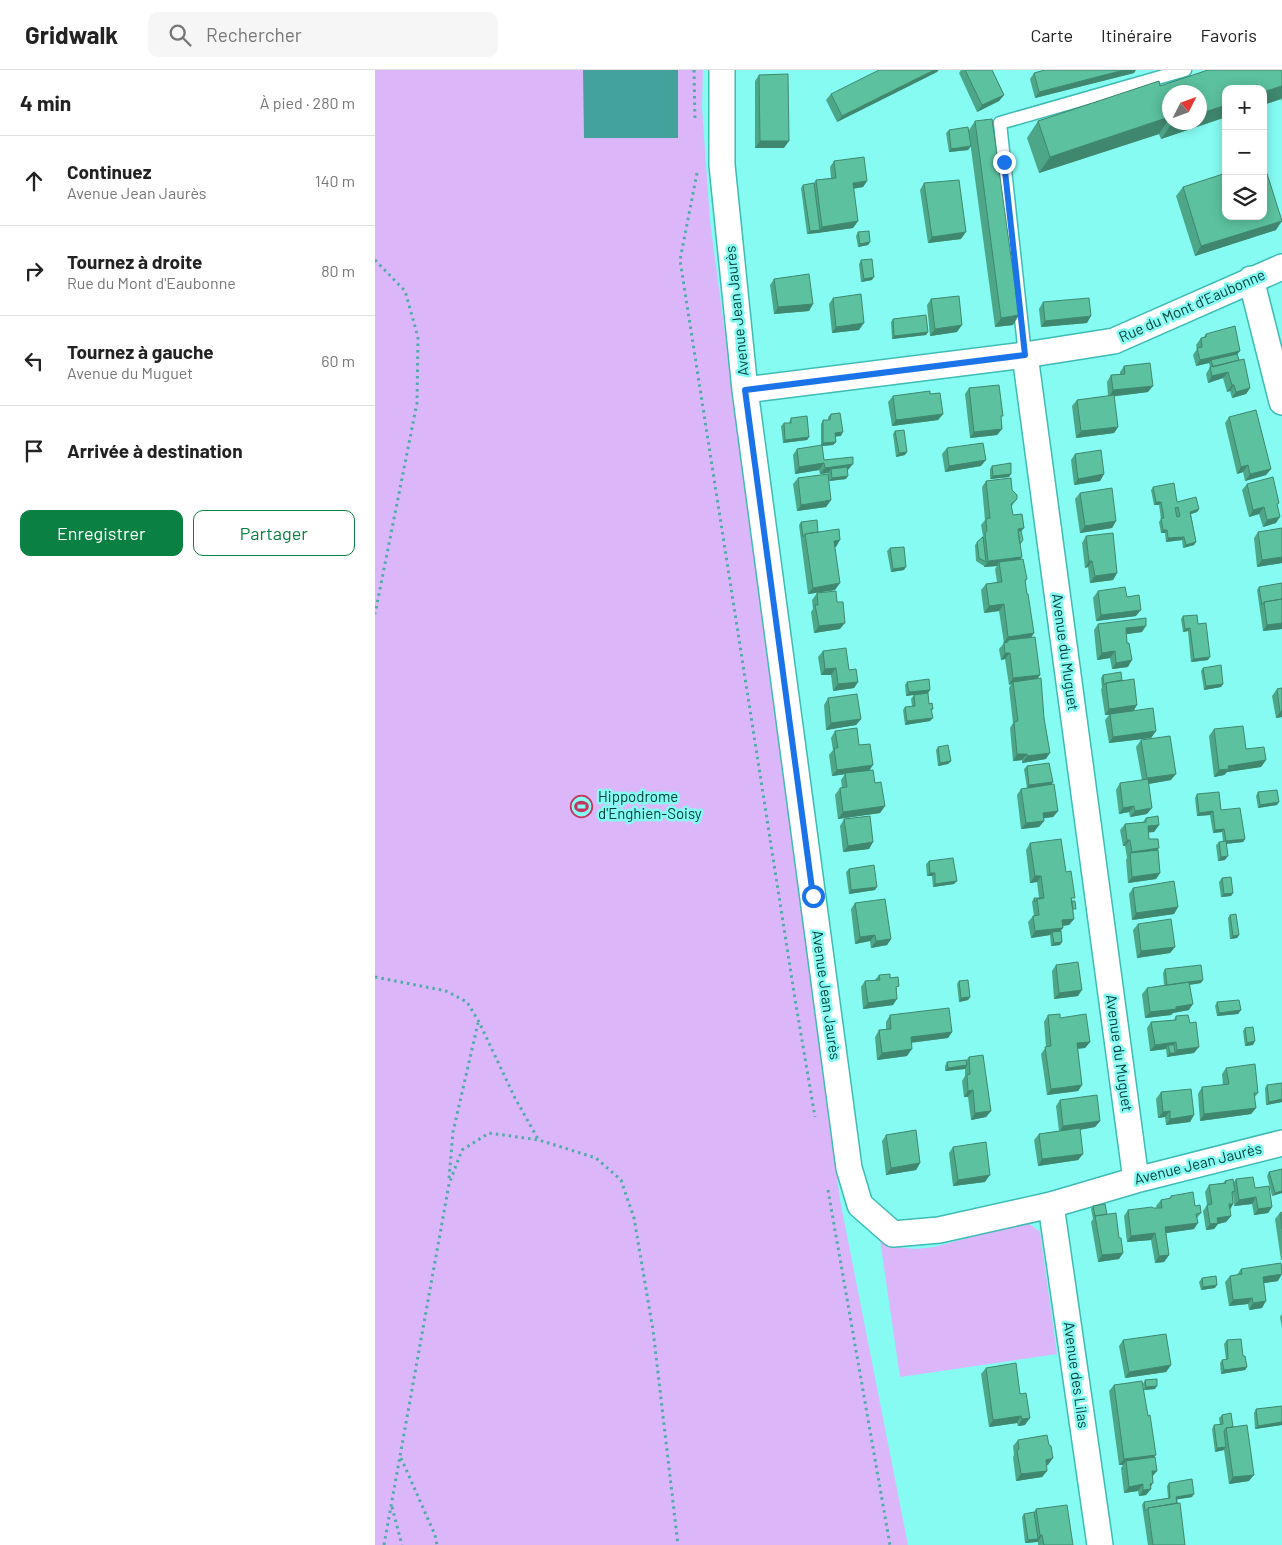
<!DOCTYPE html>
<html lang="fr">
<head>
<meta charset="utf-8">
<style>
	body { margin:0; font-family:Barlow,sans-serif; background:#f6f6f6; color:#222 }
	.controls { position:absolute; right:15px; top:15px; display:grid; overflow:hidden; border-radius:10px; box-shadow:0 2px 12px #0003 }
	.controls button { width:45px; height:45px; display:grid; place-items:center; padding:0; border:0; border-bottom:1px solid #e0e0e0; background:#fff; color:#222; font:25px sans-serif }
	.compass { position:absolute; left:787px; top:15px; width:45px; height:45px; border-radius:50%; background:#fff; box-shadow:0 2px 12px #0003; rotate:48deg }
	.stop { position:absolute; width:15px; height:15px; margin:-11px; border:4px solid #1a73e8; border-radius:50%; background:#fff }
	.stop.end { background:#1a73e8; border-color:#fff; box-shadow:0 1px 5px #0008 }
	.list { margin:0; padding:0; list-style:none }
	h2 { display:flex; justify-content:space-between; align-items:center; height:65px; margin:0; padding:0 20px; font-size:21px }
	h2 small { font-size:16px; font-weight:400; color:#767676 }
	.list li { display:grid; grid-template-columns:32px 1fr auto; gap:15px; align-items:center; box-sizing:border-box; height:90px; padding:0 20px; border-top:1px solid #e0e0e0 }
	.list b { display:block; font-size:19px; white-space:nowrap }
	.list p { margin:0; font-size:16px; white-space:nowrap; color:#767676 }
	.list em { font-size:16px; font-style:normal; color:#767676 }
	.actions { display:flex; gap:10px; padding:15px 20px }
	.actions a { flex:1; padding:11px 0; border:1px solid #0b8043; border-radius:10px; text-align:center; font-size:18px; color:#0b8043 }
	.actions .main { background:#0b8043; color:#fff }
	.icon { flex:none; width:28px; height:28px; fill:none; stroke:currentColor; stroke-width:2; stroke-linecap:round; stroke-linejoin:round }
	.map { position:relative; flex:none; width:907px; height:1475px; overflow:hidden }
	header { display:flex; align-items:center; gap:30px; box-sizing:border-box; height:70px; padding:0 25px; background:#fff; border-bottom:1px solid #e0e0e0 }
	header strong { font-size:24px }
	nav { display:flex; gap:28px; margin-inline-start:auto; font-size:18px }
	.search { width:350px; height:45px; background:#f6f6f6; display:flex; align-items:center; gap:12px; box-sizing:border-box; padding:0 18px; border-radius:10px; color:#767676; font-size:19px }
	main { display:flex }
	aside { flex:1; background:#fff }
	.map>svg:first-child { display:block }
	.green { fill:#dbb7f9 }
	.water { fill:#43a39c }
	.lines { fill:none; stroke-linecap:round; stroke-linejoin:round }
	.lane-casing { stroke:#3ebbb3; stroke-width:15 }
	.street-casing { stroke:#3ebbb3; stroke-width:28 }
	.path { stroke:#4faca6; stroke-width:3; stroke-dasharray:2.5 4; stroke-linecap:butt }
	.lane { stroke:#fff; stroke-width:12 }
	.street { stroke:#fff; stroke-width:25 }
	.wall { fill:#4ea689; fill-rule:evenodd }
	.shaded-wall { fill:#40876f }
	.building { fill:#5bc19f; stroke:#40876f; fill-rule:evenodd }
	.route { stroke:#1a73e8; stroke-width:6 }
	.labels { text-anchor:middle; stroke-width:5; stroke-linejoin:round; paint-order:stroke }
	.street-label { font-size:15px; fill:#023b38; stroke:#85fbf2 }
	.poi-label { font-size:15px; fill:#023b38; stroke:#85fbf2; text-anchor:start }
</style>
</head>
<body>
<header>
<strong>Gridwalk</strong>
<div class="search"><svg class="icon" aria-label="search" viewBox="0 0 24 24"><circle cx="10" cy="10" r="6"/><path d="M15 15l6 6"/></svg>Rechercher</div>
<nav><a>Carte</a><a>Itinéraire</a><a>Favoris</a></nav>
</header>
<main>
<aside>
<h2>4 min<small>À pied · 280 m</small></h2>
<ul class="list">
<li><svg class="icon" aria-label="ahead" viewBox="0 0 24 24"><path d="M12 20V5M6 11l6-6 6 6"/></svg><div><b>Continuez</b><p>Avenue Jean Jaurès</p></div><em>140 m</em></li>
<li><svg class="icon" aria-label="right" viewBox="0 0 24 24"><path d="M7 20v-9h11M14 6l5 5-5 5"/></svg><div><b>Tournez à droite</b><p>Rue du Mont d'Eaubonne</p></div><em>80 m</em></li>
<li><svg class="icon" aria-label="left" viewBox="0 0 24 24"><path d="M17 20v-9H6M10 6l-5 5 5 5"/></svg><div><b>Tournez à gauche</b><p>Avenue du Muguet</p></div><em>60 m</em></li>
<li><svg class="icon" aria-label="arrive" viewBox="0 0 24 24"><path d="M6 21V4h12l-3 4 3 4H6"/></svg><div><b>Arrivée à destination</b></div></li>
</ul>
<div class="actions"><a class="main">Enregistrer</a><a>Partager</a></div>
</aside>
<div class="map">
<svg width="907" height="1475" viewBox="0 0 907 1475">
	<rect width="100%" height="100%" fill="#85fbf2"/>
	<path class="green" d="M0,0H328L327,38L335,151L465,1130L533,1475H0Z
		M652,1152L665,1162L682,1284L525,1307L505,1170L523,1177L540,1179L559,1177Z"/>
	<path class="water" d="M208,0H303V68H209Z"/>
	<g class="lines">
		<defs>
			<path id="lane" d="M650,285L625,53L810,0"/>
			<path id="street" d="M347,0V95L370,320L474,1098L485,1135L518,1164L564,1160L676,1135L761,1110L907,1073
				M876,209L907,332
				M650,285L761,1110
				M370,320L650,285L739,271L907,197
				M676,1135L725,1475"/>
		</defs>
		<use href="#lane" class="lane-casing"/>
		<use href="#street" class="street-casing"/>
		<path class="path" d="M319,0L320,52
			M322,103L305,190L420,929L440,1047
			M0,190L30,221L43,267L42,333L0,544
			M0,907L71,921L92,932L104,952L140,1028L163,1069
			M74,1108L78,1062L103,953
			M453,1120L515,1475
			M26,1388L60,1465L62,1475
			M17,1437L27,1475
			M9,1475L74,1114L87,1080L114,1063L164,1070L221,1088L246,1110L259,1148L278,1260L303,1475"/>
		<use href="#lane" class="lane"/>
		<use href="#street" class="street"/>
	</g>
	<path class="wall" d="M586,0H617L629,25L624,31L602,42L584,3Z
		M833,0H907V32L906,29L888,35V19H851V47L786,69L784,64L664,103L652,68L663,51L784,11L785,16ZM794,22H824V52H794Z
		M562,2L462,52L451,30L456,24Z
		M659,3H759L660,28L655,9Z
		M384,5L409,78H380V11Z
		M600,51L638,255L620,257L594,64L596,76L593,80L574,82L571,63L574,60H594Z
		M459,91L492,111L488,117L478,119L483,151L478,158L432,164L426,118L428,115L439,113L441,110L456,108L455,97Z
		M549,113L586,169L553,173L545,120Z
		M808,117L901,160L820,186L801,126Z
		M483,162L495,172L493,175L483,177L481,166Z
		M486,190L497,210L486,212L484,194Z
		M399,209L438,234L434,241L399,244L395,215Z
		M458,228L484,260L457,263L454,234Z
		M556,229L582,262L555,266L552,235Z
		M668,232L712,253L666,257L664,239Z
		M518,249L553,262L551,265L517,269L516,252Z
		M831,264L865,281L862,284L864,290L875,318L871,324L857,328L855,321L852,322L848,308L833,313L831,304L835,297L834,293L821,296L818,285L822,279L821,275L826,268H828Z
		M749,296L773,322L739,326L743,357L739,363L701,368L697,336L702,330L733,326L732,312L736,305L745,304V302Z
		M594,318L626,348L627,359L622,365L595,368L590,324Z
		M555,324L568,344L563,350L517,356L513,332L518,326Z
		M456,344L466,366H460L461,372L458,375L447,376L449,390L473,400H472L471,409L454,411L453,403L445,404L444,400L420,404L418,385L422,379L446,376V354L448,350H453V347Z
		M854,347L896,399L891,405L870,411L868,402L862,404L850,353Z
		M416,348L434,367L432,370L408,373L406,356L409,353H414Z
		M520,361L530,385L521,387L518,364Z
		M572,378L606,396L570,402L567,384Z
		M700,384L729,404L725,411L699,415L696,390Z
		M617,396L634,407L615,409V399Z
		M423,408L456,430L451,437L422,441L418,414Z
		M611,411L637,420L642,429L636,437L638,445L646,461L645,474L647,487L645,489L652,509L650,512L659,563L656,568L665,605L662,609L671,689L647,693V690L638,691L635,658L638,653L634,618L636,614L634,615L630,589L626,590L624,579L629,573L624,541L609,543L606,520L611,514L622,512L620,499L622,496L609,497V496L601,491L600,475L608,466L606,455L610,450L607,417Z
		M872,414L902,436L901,453L888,457L884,444L874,447L867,420Z
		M778,417L802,432L824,439L822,442L816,444L821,472L819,475L808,478L807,470L791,472L790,463H786L784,452L786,449L784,435H779L776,420Z
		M705,423L741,451L737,458L705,463L700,429Z
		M426,452L443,462L461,477H460V520L433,524L424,455Z
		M883,462L907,493L882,497L879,468Z
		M711,466L742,503L738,510L715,513L713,497L710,498L707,473Z
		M515,478L529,500L516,502L512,481Z
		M907,513V559L888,561L882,520L884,517Z
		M723,521L761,546L721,551L718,528Z
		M442,523L465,559L439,563L436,542L438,539L437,530Z
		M808,546L823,554L833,590L816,592L813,561L808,562L806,549Z
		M723,554L767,562L751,564L753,597L737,599L735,588L722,590L719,560Z
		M448,581L474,600L483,612L479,618L458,621L456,605H446L443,587Z
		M828,598L848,614L846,617L829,620L826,601Z
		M728,605L747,610L762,635L758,641L781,661L776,668L734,673L730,650L734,645H730L726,619L727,618L726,608Z
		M532,612L555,620L553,623L531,626L530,615Z
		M907,618V647L901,648L897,626L902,619Z
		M539,625L554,634L558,639L557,640L555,651L530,655L528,640L530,637L537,636L536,629Z
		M453,628L486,649L481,655L451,660L449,635Z
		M839,659L871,679L891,690L886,697L852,702L849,705L839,707L834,666Z
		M460,661L484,675L510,736L505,743L463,749L460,725L465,718H467L466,710L470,704L457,706L454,685L458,680L456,668Z
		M766,670L796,710L774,714L772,744L755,747L754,742L744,744L741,720L745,713L767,710L761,677Z
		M563,677L576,691L573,694L563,696L561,680Z
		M652,696L678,712L676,715L683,741L678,747L669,748V751L664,757L646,759L642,725L646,719L652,718L649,699Z
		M883,722L902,735L883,738L881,726Z
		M822,724L846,740L870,769L868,772L851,774L850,790L843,791L841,775L844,772H848L847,762L838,763L835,745L822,746L820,728Z
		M771,748L784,755L779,762H774V769L783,780L785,803L781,809L753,813L751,790L752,788L750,776H748L745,760L750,754L768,752Z
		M469,749L498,772L494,779L468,782L465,756Z
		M655,773L691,802L697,831L699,849L694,855L688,856L686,861L685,875L676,876L675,865L656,868L653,852L658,846H659L657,832L659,828H664L662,812L655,813L651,780Z
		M554,791L579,814L558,817L557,806H552L551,794Z
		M474,799L500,820L474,824L471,802Z
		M847,808L858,823L856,826L846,827L844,812Z
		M758,818L803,837L799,844L757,850L754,824Z
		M480,833L516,869L512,875L496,878L495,871L480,874L476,839Z
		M855,845L864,865L862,868L855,869L853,848Z
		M763,854L800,877L795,883L762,888L758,860Z
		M681,895L703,926L679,929L677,901Z
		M790,899L826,913L815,915L814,940L798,943L796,945L770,948L767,924L772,918L789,915L788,903Z
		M504,905L515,908L522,919L518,935L488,939L486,917L490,911L500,910Z
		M584,911L595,927L593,930L584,932L582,914Z
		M842,932L866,940L863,944L842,946L840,936Z
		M515,945L577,962L573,968L536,973L532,986L502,990L500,967L504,960L511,959V952Z
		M673,945L685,948L715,972L710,978L702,979L707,1015L703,1021L672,1025L666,984L671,977L669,952Z
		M801,946L819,983L792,987L791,979L775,981L772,958L776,952L799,950Z
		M870,958L878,975L870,976L868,961Z
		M594,987L616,1041L611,1047L596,1050L593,1027H589L587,1011L590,1006V999L570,1001V996L572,992L591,990Z
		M851,998L883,1023L879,1028L881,1038L876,1044L825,1051L823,1024L827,1017L848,1015L847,1004Z
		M907,1013V1032L891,1035L890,1018L892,1015Z
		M786,1022L819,1045L815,1052L791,1055L790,1047L783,1048L781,1029Z
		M685,1030L725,1051L720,1057L705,1060L708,1084L703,1090L663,1096L659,1070L664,1064L684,1061L681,1036Z
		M511,1065L545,1093L541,1100L511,1105L507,1071Z
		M578,1077L610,1112L578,1116L574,1083Z
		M907,1099V1123L897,1126L892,1106L894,1102Z
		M861,1109L880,1118L897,1137L893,1143L879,1145L877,1134L859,1136L858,1124L857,1125L858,1134L855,1140L856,1146L851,1152L843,1154L839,1159L831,1160L828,1141L832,1135L830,1122L834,1115L848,1113L850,1111L859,1112Z
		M796,1126L820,1136L826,1143L822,1148L819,1159L791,1163L794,1185L789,1192L780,1193L776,1170L752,1172L749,1146L753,1140L782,1138L781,1136L786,1130L794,1129Z
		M718,1136L732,1144L744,1168L748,1183L744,1189L723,1192L716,1152L718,1149L716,1139Z
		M907,1142V1190H906L900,1149L905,1143Z
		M866,1199L903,1211L889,1213L887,1238L874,1240L873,1234L854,1236L850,1212L855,1206L862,1205Z
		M827,1208L840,1218L826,1220L824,1212Z
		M907,1244V1258L905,1247Z
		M748,1270L796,1295L791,1302L750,1308L744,1276Z
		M852,1270L868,1286L872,1297L870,1300L846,1304L845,1293L847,1290L851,1289L849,1274Z
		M611,1298L645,1324L650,1355L643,1356L642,1353L614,1357L606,1304Z
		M770,1310L780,1319L769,1320L768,1314Z
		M739,1315L779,1387L776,1419L771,1425L764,1426L763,1421L749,1423L746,1398L748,1395H744L734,1321Z
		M907,1336V1355L880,1359L879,1343L881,1339Z
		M847,1345L858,1357L874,1411L854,1414L849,1380L840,1382L837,1359L839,1355H845L844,1348Z
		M643,1370L674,1375L673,1395H671L672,1401L667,1407L641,1411L638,1387L639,1385L638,1376Z
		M794,1413L817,1427L802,1429L810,1475H773L767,1435L769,1432L793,1428L792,1416Z
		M661,1439L698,1475H663V1472L650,1473L647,1447L649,1444L659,1442Z"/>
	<path class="shaded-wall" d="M559,0H564L562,2L462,52L467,46Z
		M749,0H761L759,3L660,28L664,22Z
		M907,16V27L906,29L888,35V22Z
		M629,25L624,31L602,42L607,35Z
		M851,35V47L786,69L798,52H824V44Z
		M794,47V49L784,64L664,103L675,87Z
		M385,71H414L409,78H380Z
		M596,76L593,80L574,82L576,79Z
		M492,111L488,117L473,119L478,113Z
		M483,151L478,158L443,163L447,157Z
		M907,151L901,160L820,186L826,176Z
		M445,160L443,163L432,164L435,161Z
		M591,162L586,169L553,173L557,167Z
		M495,172L493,175L483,177L485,174Z
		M499,207L497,210L486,212L489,209Z
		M438,234L434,241L399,244L403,237Z
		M644,245L638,255L620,257L626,248Z
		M716,246L712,253L666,257L670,251Z
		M489,253L484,260L457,263L461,257Z
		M587,255L582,262L555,266L560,259Z
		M553,262L551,265L517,269L519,266Z
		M865,281L860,287L836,290L834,293L821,296L825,290Z
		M853,302L848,308L833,313L837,306Z
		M857,315H859L855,321L852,322Z
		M778,316L773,322L734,327L738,320Z
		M875,318L871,324L857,328L861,322Z
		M568,344L563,350L517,356L521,350Z
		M743,357L739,363L701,368L706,361Z
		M627,359L622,365L595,368L599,362Z
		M468,362L466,366L458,367L460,363Z
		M434,367L432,370L408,373L410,370Z
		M461,372L458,375L446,376L448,373Z
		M532,382L530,385L521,387L524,383Z
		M611,390L606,396L570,402L574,396Z
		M449,393L444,400L420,404L424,397Z
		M478,394L473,400L456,403V399L453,403L445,404L450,398Z
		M873,395L868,402L862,404L866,397Z
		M896,399L891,405L870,411L875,404Z
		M636,404L634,407L615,409L618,406Z
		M729,404L725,411L699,415L703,409Z
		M473,406L471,409L454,411L457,408Z
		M456,430L451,437L422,441L426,435Z
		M781,432H786L784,435H779Z
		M889,437L884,444L874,447L878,440Z
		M824,439L822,442L813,445L815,442Z
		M905,447L901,453L888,457L892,450Z
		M741,451L737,458L705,463L710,456Z
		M649,458L644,464L643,459Z
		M788,460H792L790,463H786Z
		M809,467L807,470L791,472L793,468Z
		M465,470L461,477L454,478L459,471Z
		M821,472L819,475L808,478L811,475Z
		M647,487L642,493L624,492L622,496L609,497L613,491Z
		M907,487V493L882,497L887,490Z
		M714,491H717L713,497L710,498Z
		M531,497L529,500L516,502L518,499Z
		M742,503L738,510L715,513L720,506Z
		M465,513L460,520L433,524L438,518Z
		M629,534L624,541L609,543L614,536Z
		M766,540L761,546L721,551L726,545Z
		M470,553L465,559L439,563L444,556Z
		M907,553V559L888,561L892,555Z
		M771,556L767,562L746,565L751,558Z
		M815,558L813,561L808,562L810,559Z
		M659,563L654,570H633L631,573H628L633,567Z
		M740,581L735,588L722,590L727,583Z
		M630,583H635L630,589L626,590Z
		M835,587L833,590L816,592L819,589Z
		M757,590L753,597L737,599L741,593Z
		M461,598L456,605H446L450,599Z
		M665,605L660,612H638L636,614L634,615L638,608Z
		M483,612L479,618L458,621L463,614Z
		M848,614L846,617L829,620L831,616Z
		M555,620L553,623L531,626L534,622Z
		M762,635L758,642L730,645L734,639Z
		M907,641V647L901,648L905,642Z
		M558,648L555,651L530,655L532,651Z
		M486,649L481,655L451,660L456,653Z
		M781,661L776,668L734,673L738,667Z
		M675,683L671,689L647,693L652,686Z
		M642,684H652L647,690L638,691Z
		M891,690L886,697L852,702L849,705L839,707L844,700L853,696Z
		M576,691L573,694L563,696L565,693Z
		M498,695L494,701L457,706L462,700Z
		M801,704L796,710L767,715L772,708Z
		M678,712L675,716L652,718L654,715Z
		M904,732L902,735L883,738L885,735Z
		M510,736L505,743L463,749L468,742Z
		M759,736L754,742L744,744L748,738Z
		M777,738L772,744L755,747L760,741Z
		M683,741L678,747L663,749L668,743Z
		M838,741L835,745L822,746L824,743Z
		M669,751L664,757L646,759L651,753Z
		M784,755L779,762L769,763L773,756Z
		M849,759L847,762L838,763L840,760Z
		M870,769L868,772L848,774L851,771Z
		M752,770H755L750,776H748Z
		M498,772L494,779L468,782L473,776Z
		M784,778L780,784H755L757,782Z
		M853,786L850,790L843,791L846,787Z
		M555,803H560L557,806H552Z
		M785,803L781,809L753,813L757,807Z
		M660,806H666L662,812L655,813Z
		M582,811L579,814L558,817L560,814Z
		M502,817L500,820L474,824L476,820Z
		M858,823L856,826L846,827L849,824Z
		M803,837L799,844L757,850L761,843Z
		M699,849L694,855L682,856L687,850Z
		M688,858L683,864L677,862L675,865L656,868L660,861Z
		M500,865L495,871L480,874L485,867Z
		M864,865L862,868L855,869L858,866Z
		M516,869L512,875L496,878L501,871Z
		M687,872L685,875L676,876L679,873Z
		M800,877L795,883L762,888L766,881Z
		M828,910L826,913L789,918L792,915Z
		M707,920L703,926L679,929L684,923Z
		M595,927L593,930L584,932L586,928Z
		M522,929L518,935L488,939L493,933Z
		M818,934L814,940L798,943L796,945L770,948L775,942Z
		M866,940L863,944L842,946L844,943Z
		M577,962L573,968L531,973L536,967Z
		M880,971L878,975L870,976L872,973Z
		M715,972L710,978L697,979L702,973Z
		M801,972L796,978L793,975L791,979L775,981L780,975Z
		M824,977L819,983L797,986L802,980Z
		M537,979L532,986L502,990L507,983Z
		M795,983H800L797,986L792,987Z
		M592,995L590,999L570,1001L573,998Z
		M707,1015L703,1021L672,1025L676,1019Z
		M598,1020L593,1027H589L593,1021Z
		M907,1029V1032L891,1035L894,1032Z
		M881,1038L876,1044L825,1051L829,1044Z
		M616,1041L611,1047L596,1050L600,1043Z
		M795,1041L790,1047L783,1048L788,1042Z
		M819,1045L815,1052L791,1055L795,1049Z
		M725,1051L720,1057L684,1063L688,1056Z
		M708,1084L703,1090L663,1096L667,1089Z
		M545,1093L541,1100L511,1105L516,1098Z
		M615,1105L610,1112L578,1116L583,1110Z
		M907,1121V1123L897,1126L900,1123Z
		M881,1127L877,1134L859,1136L864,1130Z
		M854,1134H858L854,1141Z
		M897,1137L893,1143L879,1145L883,1139Z
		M856,1146L851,1152L843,1154L839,1159L831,1160L835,1154L842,1148Z
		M823,1153L819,1159L785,1164L790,1157Z
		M780,1163L776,1170L752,1172L756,1166Z
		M748,1183L744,1189L723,1192L727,1185Z
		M794,1185L789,1192L780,1193L784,1186Z
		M907,1204L903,1211L883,1214L888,1207Z
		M842,1215L840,1218L826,1220L828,1217Z
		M877,1228L873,1234L854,1236L858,1230Z
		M891,1231L887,1238L874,1240L878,1233Z
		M796,1295L791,1302L750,1308L754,1302Z
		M872,1297L870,1300L846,1304L849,1300Z
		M782,1316L780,1319L769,1320L771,1317Z
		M646,1346L642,1353L614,1357L618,1350Z
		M655,1348L650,1355L643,1356L647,1349Z
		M907,1352V1355L880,1359L883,1356Z
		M851,1377L849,1380L840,1382L842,1378Z
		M781,1385L776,1391H751L748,1395H744L749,1389Z
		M678,1388L673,1395L666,1397L671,1390Z
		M672,1401L667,1407L641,1411L646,1404Z
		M777,1401H782L777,1407Z
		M879,1405L874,1411L854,1414L858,1407Z
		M778,1413L774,1419H776L771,1425L764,1426L768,1420L775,1414Z
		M768,1414L763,1421L749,1423L754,1417Z
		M819,1424L817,1427L799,1430L801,1427Z
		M665,1465H667L663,1472H661Z
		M663,1469L661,1472L650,1473L653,1470Z"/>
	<path class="building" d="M504,0H559L467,46L456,24Z
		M590,0H617L629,25L607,35Z
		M670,0H749L664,22L659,3Z
		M833,0H907V16L888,22V19H851V35L824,44V22H794V47L675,87L663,51L784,11L785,16Z
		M413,4L414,71H385L384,5Z
		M617,49L644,245L626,248L600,51Z
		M593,57L596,76L576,79L574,60Z
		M489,87L492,111L478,113L483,151L447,157L441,110L461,108L459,91Z
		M888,91L907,151L826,176L808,117L851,103V146H888Z
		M584,110L591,162L557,167L549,113Z
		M439,113L445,160L435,161L428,115Z
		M494,161L495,172L485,174L483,162Z
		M497,189L499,207L489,209L486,190Z
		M434,204L438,234L403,237L399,209Z
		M486,224L489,253L461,257L458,228Z
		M584,226L587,255L560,259L556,229Z
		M714,228L716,246L670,251L668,232Z
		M551,245L553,262L519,266L518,249Z
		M860,256L865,281L825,290L822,278L827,277L826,268L831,267V264Z
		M862,284L864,290L838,297L836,290Z
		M869,289L875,318L861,322L859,315H857L853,302L837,306L835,297Z
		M775,293L778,316L738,320L736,305L750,304L749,296Z
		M624,315L628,346H626L627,359L599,362L594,318Z
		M555,321V324L565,323L568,344L521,350L518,326Z
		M739,325L743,357L706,361L702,330Z
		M881,340L896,399L875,404L873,395L866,397L854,347Z
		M465,343L468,362L460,363L461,372L448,373V350H455L456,344Z
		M432,346L434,367L410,370L409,353H416V348Z
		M529,360L532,382L524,383L520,361Z
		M608,373L611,390L574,396L572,378Z
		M447,375L449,390L478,387V394L450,398L449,393L424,397L422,379Z
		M726,380L729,404L703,409L700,384Z
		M636,393V404L618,406L617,396Z
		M472,397L473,406L457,408L456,399Z
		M453,404L456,430L426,435L423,408Z
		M898,407L904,433L902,434L905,447L892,450L889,437L878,440L872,414Z
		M636,408L637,420L642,425V429L636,434L638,445L647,444L649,458L643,459L647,487L613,491L610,463L612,461L611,449L615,448L611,411Z
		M799,413L802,432L821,427L824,439L815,442L821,472L811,475L809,467L793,468L792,460H788L786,448H789L786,432H781L778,417ZM803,437L805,446L802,447L800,438Z
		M737,418L741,451L710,456L705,423Z
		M442,450L443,462L430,464L428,467L426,452Z
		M907,458V487L887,490L883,462Z
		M464,459L465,470L459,471L465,513L438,518L430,464Z
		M643,461H646L648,470L645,474Z
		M738,463L742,503L720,506L717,491H714L711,466Z
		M608,467L611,492L604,488L602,472Z
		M529,477L531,497L518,499L515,478Z
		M648,489L652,509L650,510L652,524H653L659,563L633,567L629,534L614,536L611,514L627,512L624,492Z
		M907,513V529L889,532L887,535L884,517Z
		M750,517L752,527L764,525L766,540L726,545L723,521Z
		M461,521L462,532H468L470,553L444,556L440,535H443L442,523Z
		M907,529V553L892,555L889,532Z
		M822,545L823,554L831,553L835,587L819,589L815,558L810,559L808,546Z
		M771,548V556L751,558L752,573H754L757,590L741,593L740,581L727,583L723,554Z
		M660,567L665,605L638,608L635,583H630L629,573L633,572V570Z
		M471,578L474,600L481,599L483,612L463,614L461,598L450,599L448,581Z
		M846,595L848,614L831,616L828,598Z
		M746,602L747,610L731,613L729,615L728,605Z
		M666,608L669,648L675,683L652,686V684H642L639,652L643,651L638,612Z
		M554,609L555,620L534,622L532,612Z
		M759,609L762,635L734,639L731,613Z
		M907,618V641L905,642L902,619Z
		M553,623L554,634L557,633L558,639H556L558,648L532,651L530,637L540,636L539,625Z
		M482,624L486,649L456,653L453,628Z
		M778,638L781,661L738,667L735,644Z
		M868,656L871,679L889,677L891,690L853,696L854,699L844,700L839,659Z
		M482,658L484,675L495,674L498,695L462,700L459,678H463L460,661Z
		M795,666L801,704L772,708L766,670Z
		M573,675L576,691L565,693L563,677Z
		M674,693L678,712L654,715L652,696Z
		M498,700L500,713L506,712L510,736L468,742L465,718L472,717L470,703Z
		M773,709L777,738L760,741L759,736L748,738L745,713Z
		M679,714L683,741L668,743L669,751L651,753L646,719Z
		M902,720L904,732L885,735L883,722Z
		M844,722L846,740L865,738L870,769L851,771L853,786L846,787L844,772L851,771L849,759L840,760L838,741L824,743L822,724Z
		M495,746L498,772L473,776L469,749Z
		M783,746L784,755L773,756L774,769H783L784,778L757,782L755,770H752L750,754L771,752V748Z
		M686,769L691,802L696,801L700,828H696L699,849L687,850L688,858L660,861L658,846L664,845L662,829L669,828L666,806H660L655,773Z
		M783,780L785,803L757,807L755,783Z
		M578,788L582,811L560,814V803H555L554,791Z
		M499,795L502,817L476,820L474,799Z
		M856,807L858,823L849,824L847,808Z
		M799,811L803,837L761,843L758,818Z
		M659,828H667L662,829L660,832Z
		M510,829L516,869L501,871L500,865L485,867L480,833Z
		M697,831H700L701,839H698Z
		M861,844L864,865L858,866L855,845Z
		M796,849L800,877L766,881L763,854Z
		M686,861L687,872L679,873L677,862Z
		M703,892L707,920L684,923L681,895Z
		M826,895L828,910L792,915L790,899Z
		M515,904V908L523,907L524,916L521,917L522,929L493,933L490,911L505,910L504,905Z
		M593,910L595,927L586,928L584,911Z
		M814,912L818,934L801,937V939L775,942L772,918Z
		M864,930L866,940L844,943L842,932Z
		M574,938L577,962L536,967L537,979L507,983L504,960L516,959L515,945Z
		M685,944V948L711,944L715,972L702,973L707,1015L676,1019L670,977L676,976L673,945Z
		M813,945L815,953L821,952L824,977L802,980L801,972L780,975L776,952L801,950V946Z
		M878,957L880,971L872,973L870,958Z
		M793,975H799L800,983H795Z
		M608,985L616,1041L600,1043L598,1020L593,1021L592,1005L595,1004L594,987Z
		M591,990L592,995L573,998L572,992Z
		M880,994L883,1023H879L881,1038L829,1044L827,1017L854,1014L851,998Z
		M907,1013V1029L894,1032L892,1015Z
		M816,1019L819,1045L795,1049V1041L788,1042L786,1022Z
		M722,1025L725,1051L688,1056L685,1030Z
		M705,1058L708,1084L667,1089L664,1064Z
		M541,1060L545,1093L516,1098L511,1065Z
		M611,1072L615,1105L583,1110L578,1077Z
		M907,1099V1121L900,1123L894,1102Z
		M878,1107L880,1118L894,1116L897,1137L883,1139L881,1127L864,1130L861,1109Z
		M858,1109L860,1121L857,1122L858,1134H854L856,1146L842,1148L843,1153L835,1154L832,1135L837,1134L834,1115L851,1113L850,1111Z
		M818,1122L820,1136L825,1135L826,1143L821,1144L823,1153L790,1157L794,1185L784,1186L780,1163L756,1166L753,1140L777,1137L778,1138H787L786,1130L796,1128V1126Z
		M730,1134L732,1144L720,1146L718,1136Z
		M907,1142V1159L905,1143Z
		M741,1143L744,1168H746L748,1183L727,1185L720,1146Z
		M906,1193L907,1204L888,1207L891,1231L878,1233L877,1228L858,1230L855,1206L867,1204L866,1199Z
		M841,1206L842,1215L828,1217L827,1208Z
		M791,1264L796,1295L754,1302L748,1270Z
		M866,1269L868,1286H870L872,1297L849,1300L847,1290L853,1289L852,1270Z
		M641,1293L645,1324L651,1323L655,1348L647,1349L646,1346L618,1350L611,1298Z
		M782,1309V1316L771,1317L770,1310Z
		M767,1311L773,1346L775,1345L781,1385L749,1389L739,1315Z
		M907,1336V1352L883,1356L881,1339Z
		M856,1343L858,1357L851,1358L849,1361L851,1377L842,1378L839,1355L848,1354L847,1345Z
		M872,1355L879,1405L858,1407L851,1358Z
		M672,1365L674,1375L676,1376L678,1388L671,1390L672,1401L646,1404L642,1381L644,1379L643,1370Z
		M780,1387L782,1401H777L778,1413L775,1414L776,1419L768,1420V1414L754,1417L751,1391Z
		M817,1409L819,1424L801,1427L802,1433L773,1438L770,1441L769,1432L795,1428L794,1413Z
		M805,1433L810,1475H778L773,1438Z
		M692,1435L698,1475H669L667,1465H665L661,1439Z
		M659,1442L663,1469L653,1470L649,1444Z"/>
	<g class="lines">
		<path class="route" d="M438,826L370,320L650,285L629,92"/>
	</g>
	<defs>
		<symbol id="stadium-ring" viewBox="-11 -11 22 22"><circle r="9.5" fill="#85fbf2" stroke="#c4355d" stroke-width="1.5"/><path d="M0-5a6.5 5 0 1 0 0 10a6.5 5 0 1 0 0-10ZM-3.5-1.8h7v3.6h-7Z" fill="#c4355d"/></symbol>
	</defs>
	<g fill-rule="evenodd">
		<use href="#stadium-ring" x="194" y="724" width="25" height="25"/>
	</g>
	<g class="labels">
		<g class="street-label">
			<text transform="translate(817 236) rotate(-24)" y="5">Rue du Mont d'Eaubonne</text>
			<text transform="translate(362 241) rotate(-96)" y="5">Avenue Jean Jaurès</text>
			<text transform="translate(690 582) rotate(82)" y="5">Avenue du Muguet</text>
			<text transform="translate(451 925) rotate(82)" y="5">Avenue Jean Jaurès</text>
			<text transform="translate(744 983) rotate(82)" y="5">Avenue du Muguet</text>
			<text transform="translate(823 1094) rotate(-14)" y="5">Avenue Jean Jaurès</text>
			<text transform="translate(701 1305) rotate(82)" y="5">Avenue des Lilas</text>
		</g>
		<g class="poi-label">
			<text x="223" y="732">Hippodrome<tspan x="223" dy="17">d'Enghien-Soisy</tspan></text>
		</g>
	</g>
</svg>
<div class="controls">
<button>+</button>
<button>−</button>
<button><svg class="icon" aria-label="layers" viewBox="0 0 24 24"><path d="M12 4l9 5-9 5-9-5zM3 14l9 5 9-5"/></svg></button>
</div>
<svg class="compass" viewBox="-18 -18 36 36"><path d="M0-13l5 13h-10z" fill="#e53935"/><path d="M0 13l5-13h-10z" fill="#767676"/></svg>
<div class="stop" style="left:438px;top:826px"></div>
<div class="stop end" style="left:629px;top:92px"></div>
</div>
</main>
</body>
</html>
